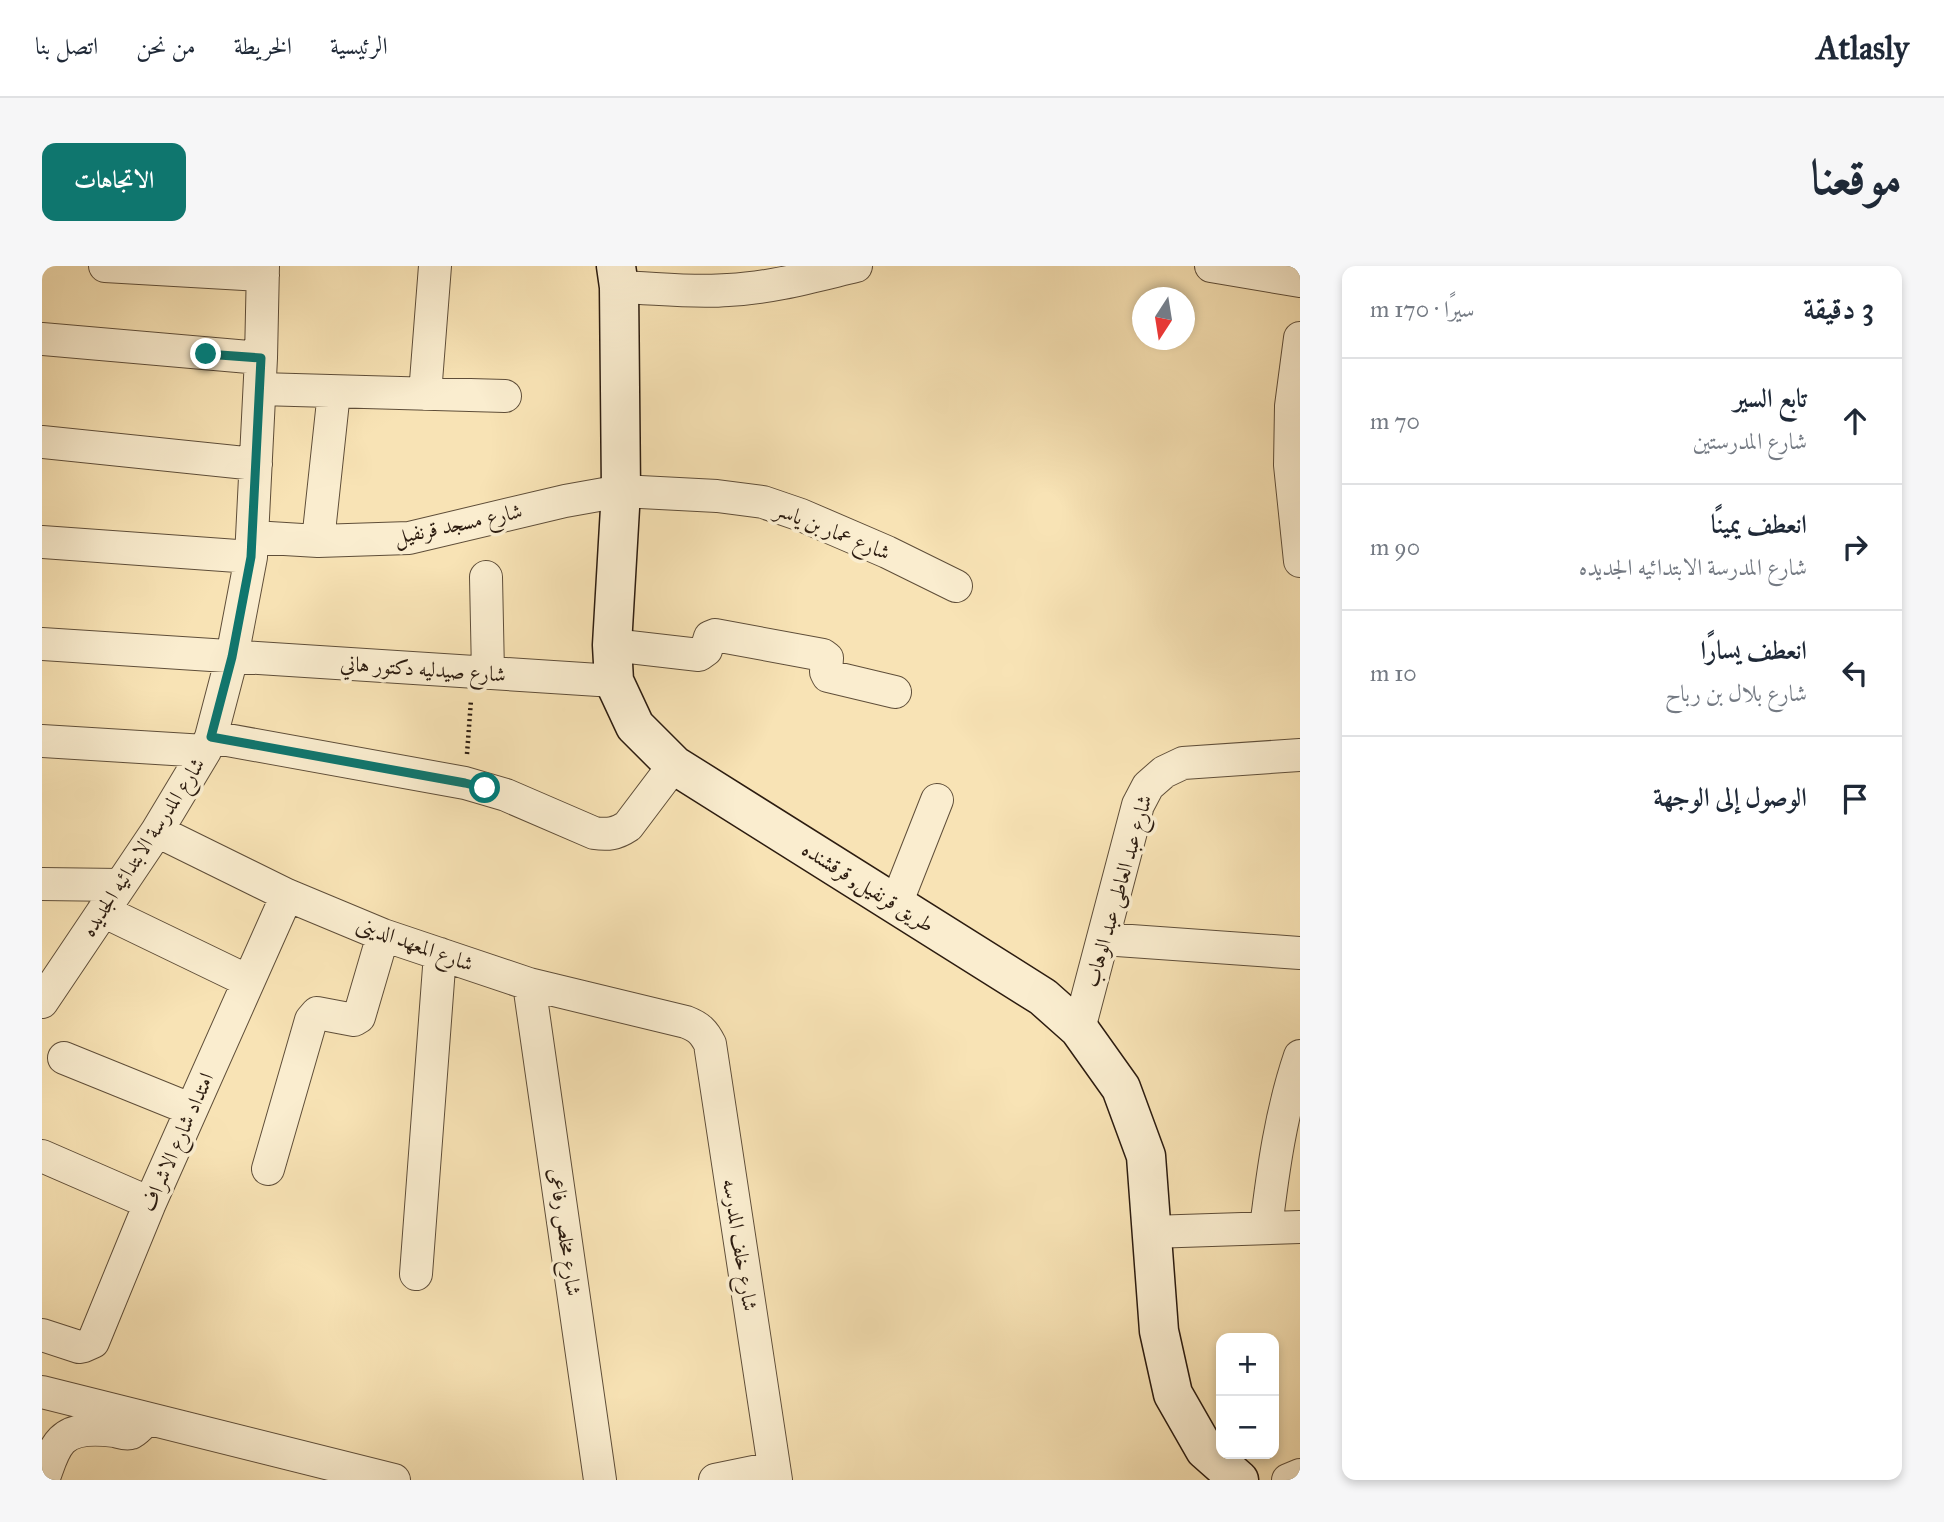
<!DOCTYPE html>
<html lang="ar">
<head>
<meta charset="utf-8">
<style>
	body { margin:0; font-family:"IM FELL Great Primer",Amiri,serif; background:#f6f6f7; color:#1f2937; direction:rtl }
	.controls { position:absolute; right:21px; bottom:21px; display:grid; overflow:hidden; border-radius:14px; box-shadow:0 4px 10px #0003 }
	.controls button { width:63px; height:63px; display:grid; place-items:center; padding:0; border:0; border-bottom:2px solid #e0e1e3; background:#fff; color:#1f2937; font:35px sans-serif }
	.compass { position:absolute; left:1090px; top:21px; width:63px; height:63px; border-radius:50%; background:#fff; box-shadow:0 4px 10px #0003; rotate:192deg }
	.stop { position:absolute; width:21px; height:21px; margin:-16px; border:5px solid #0f766e; border-radius:50%; background:#fff }
	.stop.end { background:#0f766e; border-color:#fff; box-shadow:0 2px 7px #0008 }
	.list { margin:0; padding:0; list-style:none }
	h2 { display:flex; justify-content:space-between; align-items:center; height:91px; margin:0; padding:0 28px; font-size:30px }
	h2 small { font-size:23px; font-weight:400; color:#747a83 }
	.list li { display:grid; grid-template-columns:46px 1fr auto; gap:21px; align-items:center; box-sizing:border-box; height:126px; padding:0 28px; border-top:2px solid #e0e1e3 }
	.list b { display:block; font-size:26px; white-space:nowrap }
	.list p { margin:0; font-size:23px; white-space:nowrap; color:#747a83 }
	.list em { font-size:23px; font-style:normal; color:#747a83 }
	.icon { flex:none; width:38px; height:38px; fill:none; stroke:currentColor; stroke-width:2; stroke-linecap:round; stroke-linejoin:round }
	.map { position:relative; flex:none; width:1258px; height:1214px; overflow:hidden; direction:ltr; border-radius:14px }
	header { display:flex; align-items:center; gap:42px; box-sizing:border-box; height:98px; padding:0 35px; background:#fff; border-bottom:2px solid #e0e1e3 }
	header strong { font-size:33px }
	nav { display:flex; gap:38px; margin-inline-start:auto; font-size:24px }
	.intro { display:flex; align-items:center; justify-content:space-between; box-sizing:border-box; height:168px; padding:0 42px }
	h1 { margin:0; font-size:49px }
	.button { padding:18px 32px; border-radius:14px; background:#0f766e; color:#fff; font-size:24px; font-weight:700 }
	main { display:flex; gap:42px; padding:0 42px }
	aside { flex:1; background:#fff; border-radius:14px; box-shadow:0 4px 10px #0003 }
	.map>svg:first-child { display:block }
	.lines { fill:none; stroke-linecap:round; stroke-linejoin:round }
	.street-casing { stroke:#5f4e39; stroke-width:34 }
	.secondary-casing { stroke:#2c1c10; stroke-width:41 }
	.path { stroke:#2c1c10; stroke-width:4.5; stroke-dasharray:2 3.5; stroke-linecap:butt }
	.street { stroke:#faedcf; stroke-width:32 }
	.secondary { stroke:#faedcf; stroke-width:38 }
	.route { stroke:#0f766e; stroke-width:9 }
	.labels { text-anchor:middle; stroke-width:7; stroke-linejoin:round; paint-order:stroke }
	.street-label { font-size:21px; fill:#2c1c10; stroke:#faedcf }
</style>
</head>
<body>
<header>
<strong>Atlasly</strong>
<nav><a>الرئيسية</a><a>الخريطة</a><a>من نحن</a><a>اتصل بنا</a></nav>
</header>
<div class="intro"><h1>موقعنا</h1><a class="button">الاتجاهات</a></div>
<main>
<aside>
<h2>3 دقيقة<small>سيرًا · 170 m</small></h2>
<ul class="list">
<li><svg class="icon" aria-label="ahead" viewBox="0 0 24 24"><path d="M12 20V5M6 11l6-6 6 6"/></svg><div><b>تابع السير</b><p>شارع المدرستين</p></div><em>70 m</em></li>
<li><svg class="icon" aria-label="right" viewBox="0 0 24 24"><path d="M7 20v-9h11M14 6l5 5-5 5"/></svg><div><b>انعطف يمينًا</b><p>شارع المدرسة الابتدائيه الجديده</p></div><em>90 m</em></li>
<li><svg class="icon" aria-label="left" viewBox="0 0 24 24"><path d="M17 20v-9H6M10 6l-5 5 5 5"/></svg><div><b>انعطف يسارًا</b><p>شارع بلال بن رباح</p></div><em>10 m</em></li>
<li><svg class="icon" aria-label="arrive" viewBox="0 0 24 24"><path d="M6 21V4h12l-3 4 3 4H6"/></svg><div><b>الوصول إلى الوجهة</b></div></li>
</ul>
</aside>
<div class="map">
<svg width="1258" height="1214" viewBox="0 0 1258 1214">
	<rect width="100%" height="100%" fill="#f8e3b5"/>
	<filter id="stains"><feTurbulence type="fractalNoise" baseFrequency=".00286" numOctaves="4"/><feColorMatrix values="0 0 0 0 .2 0 0 0 0 .09 0 0 0 0 .02 0 0 0 .5 -.17"/></filter>
	<radialGradient id="worn" r=".72"><stop offset=".6" stop-color="#630" stop-opacity="0"/><stop offset="1" stop-color="#630" stop-opacity=".3"/></radialGradient>
	<g class="lines">
		<defs>
			<path id="street" d="M63,0L221,9
				M1169,0L1258,15
				M577,21C613,22 650,27 686,24C730,22 772,10 814,0
				M1258,72L1249,140L1248,199L1258,295
				M0,73L219,92
				M218,123L463,130
				M383,128L393,0
				M0,176L214,198
				M210,271L276,275L367,272L523,235L579,225L675,230L721,236L759,249L845,286L914,320
				M276,275L292,126
				M0,276L209,291
				M444,311L446,407
				M0,378L572,415
				M570,379L657,389L664,384L668,371L673,369L781,389L785,392L784,406L786,410L853,426
				M169,471L423,517L464,529L552,567C566,569 574,568 586,560L632,499
				M0,475L163,485
				M115,565L245,629L341,669L487,718L644,756C657,761 662,766 668,778L734,1214
				M0,618L78,619
				M854,638L895,534
				M61,645L206,715
				M1061,673L1258,687
				M487,718L558,1214
				M0,736L115,565L163,485L169,471L190,391L209,291L219,92L221,0
				M1037,763L1096,539L1106,520L1122,506L1141,497L1258,489
				M22,792L148,843
				M0,890L108,937
				M226,903L269,754L275,747L312,754L317,751L341,669
				M1224,962C1231,904 1239,846 1258,790
				M1109,966L1258,961
				M374,1008L398,688
				M0,1069L37,1081L42,1080L51,1076L108,937L245,629
				M0,1126L352,1214
				M1,1214C6,1202 10,1184 20,1174C33,1161 57,1163 73,1165C78,1166 84,1169 89,1167C92,1166 96,1162 98,1160
				M673,1214L731,1202
				M1246,1214L1258,1209"/>
			<path id="secondary" d="M574,0L577,21L579,225L570,379L572,415L593,460L632,499L1001,731L1037,763L1079,822L1104,890L1117,1065L1131,1128L1163,1184L1197,1214"/>
		</defs>
		<use href="#street" class="street-casing"/>
		<use href="#secondary" class="secondary-casing"/>
		<path class="path" d="M425,488L429,434"/>
		<use href="#street" class="street"/>
		<use href="#secondary" class="secondary"/>
	</g>
	<g class="lines">
		<path class="route" d="M164,88L219,92L209,291L190,391L169,471L423,517L443,522"/>
	</g>
	<g class="labels">
		<g class="street-label">
			<text transform="translate(416 258) rotate(-12)" y="7">شارع مسجد قرنفيل</text>
			<text transform="translate(791 265) rotate(22)" y="7">شارع عمار بن ياسر</text>
			<text transform="translate(381 403) rotate(4)" y="7">شارع صيدليه دكتور هاني</text>
			<text transform="translate(101 581) rotate(-57)" y="7">شارع المدرسة الابتدائيه الجديده</text>
			<text transform="translate(826 621) rotate(32)" y="7">طريق قرنفيل, قرقشنده</text>
			<text transform="translate(1076 625) rotate(-74)" y="7">شارع عبد العاطى عبد الوهاب</text>
			<text transform="translate(373 678) rotate(20)" y="7">شارع المعهد الدينى</text>
			<text transform="translate(135 876) rotate(-66)" y="7">امتداد شارع الاشراف</text>
			<text transform="translate(523 966) rotate(82)" y="7">شارع مخلص رفاعى</text>
			<text transform="translate(698 979) rotate(81)" y="7">شارع خلف المدرسه</text>
		</g>
	</g>
	<rect width="100%" height="100%" filter="url(#stains)"/>
	<rect width="100%" height="100%" fill="url(#worn)"/>
</svg>
<div class="controls">
<button>+</button>
<button>−</button>
</div>
<svg class="compass" viewBox="-18 -18 36 36"><path d="M0-13l5 13h-10z" fill="#e53935"/><path d="M0 13l5-13h-10z" fill="#747a83"/></svg>
<div class="stop" style="left:443px;top:522px"></div>
<div class="stop end" style="left:164px;top:88px"></div>
</div>
</main>
</body>
</html>
